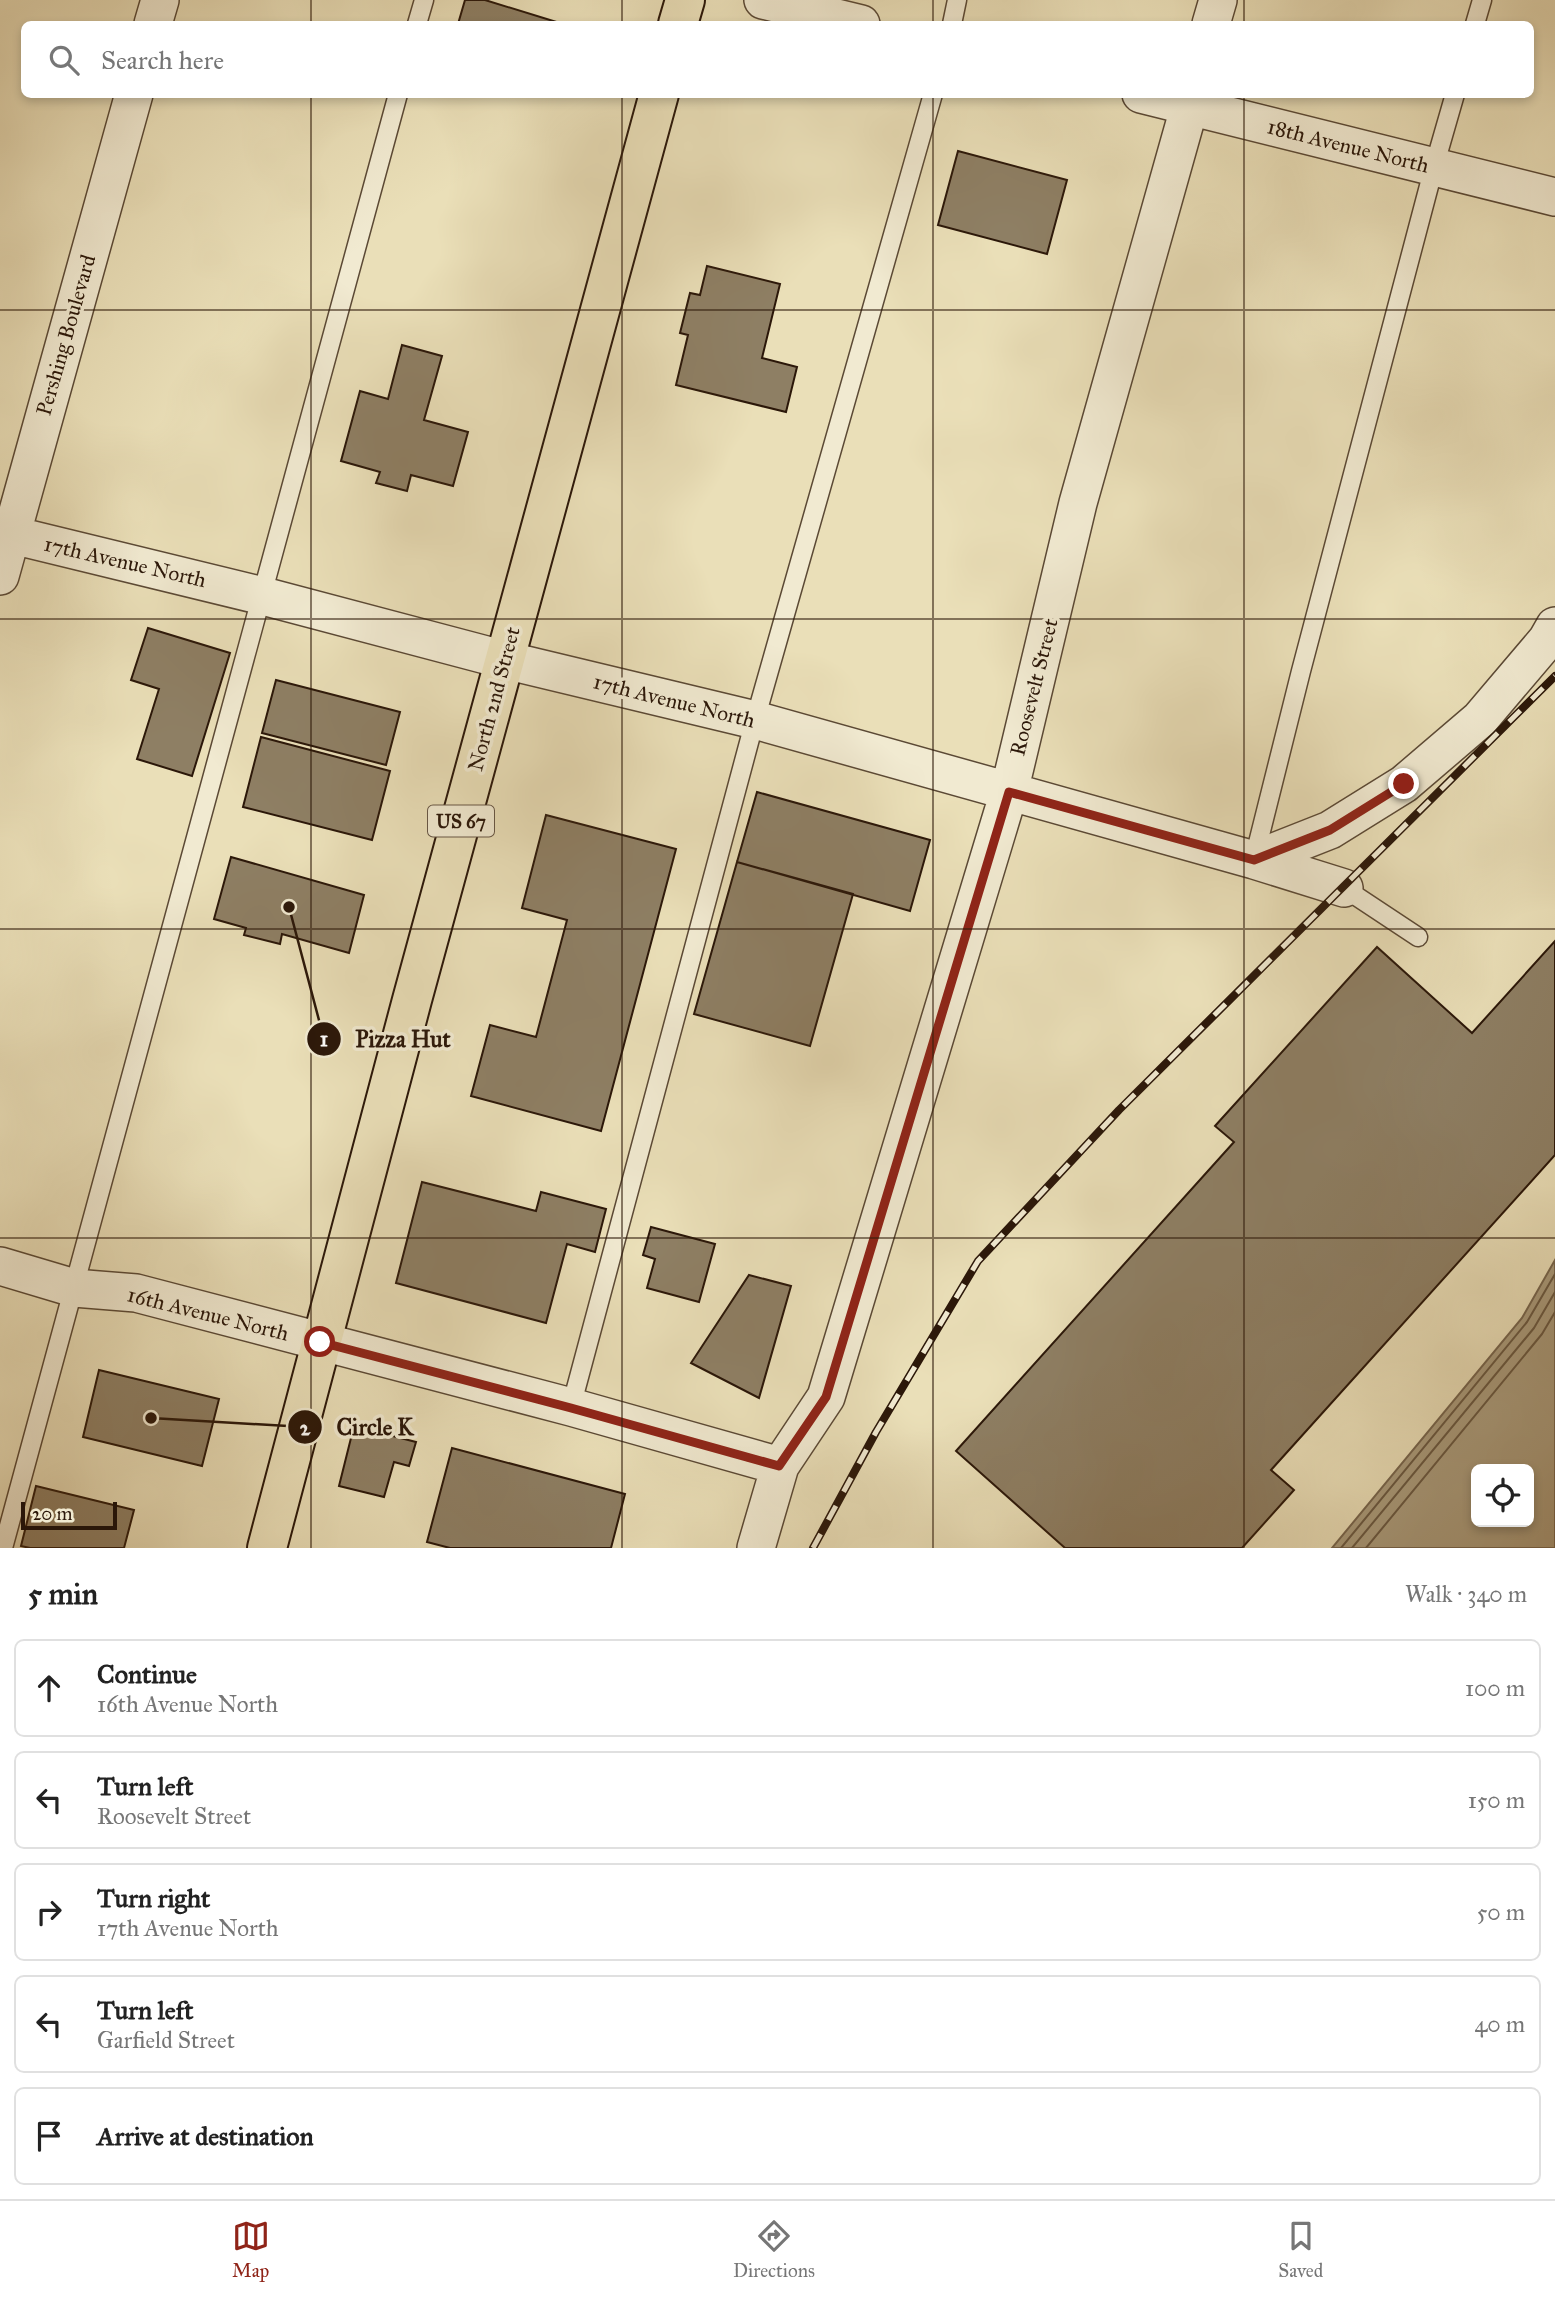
<!DOCTYPE html>
<html lang="en">
<head>
<meta charset="utf-8">
<style>
	body { margin:0; font-family:"IM FELL Great Primer",serif; background:#f2f2f2; color:#222 }
	.controls { position:absolute; right:21px; bottom:21px; display:grid; overflow:hidden; border-radius:10px; box-shadow:0 4px 10px #0003 }
	.controls button { width:63px; height:63px; display:grid; place-items:center; padding:0; border:0; border-bottom:2px solid #e0e0e0; background:#fff; color:#222; font:35px sans-serif }
	.scale { position:absolute; left:21px; bottom:18px; width:96px; box-sizing:border-box; padding-left:7px; border:4px solid #2b1709; border-top:0; font-size:19px; line-height:24px; white-space:nowrap; color:#2b1709; -webkit-text-stroke:5px #f1ead1; paint-order:stroke }
	.stop { position:absolute; width:21px; height:21px; margin:-16px; border:5px solid #8f2418; border-radius:50%; background:#fff }
	.stop.end { background:#8f2418; border-color:#fff; box-shadow:0 2px 7px #0008 }
	.list { margin:0; padding:0; list-style:none }
	h2 { display:flex; justify-content:space-between; align-items:center; height:91px; margin:0; padding:0 28px; font-size:30px }
	h2 small { font-size:23px; font-weight:400; color:#767676 }
	.list li { display:grid; grid-template-columns:46px 1fr auto; gap:21px; align-items:center; box-sizing:border-box; height:98px; margin:0 14px 14px; padding:0 14px; border:2px solid #e0e0e0; border-radius:10px }
	.list b { display:block; font-size:26px; white-space:nowrap }
	.list p { margin:0; font-size:23px; white-space:nowrap; color:#767676 }
	.list em { font-size:23px; font-style:normal; color:#767676 }
	.icon { flex:none; width:38px; height:38px; fill:none; stroke:currentColor; stroke-width:2; stroke-linecap:round; stroke-linejoin:round }
	.map { position:relative; flex:none; width:1555px; height:1548px; overflow:hidden }
	.search { position:absolute; background:#fff; box-shadow:0 4px 10px #0003; left:21px; right:21px; top:21px; height:77px; display:flex; align-items:center; gap:18px; box-sizing:border-box; padding:0 24px; border-radius:10px; color:#767676; font-size:26px }
	.sheet { height:651px; background:#fff }
	nav { display:flex; justify-content:space-around; align-items:center; box-sizing:border-box; height:98px; border-top:2px solid #e0e0e0; background:#fff; font-size:19px; color:#767676 }
	nav a { display:grid; justify-items:center; gap:4px }
	nav .on { color:#8f2418 }
	.map>svg:first-child { display:block }
	.water { fill:#a99b7c; stroke:#77664e; stroke-width:2; fill-rule:evenodd }
	.lines { fill:none; stroke-linecap:round; stroke-linejoin:round }
	.shore { stroke:#6a5942; stroke-width:2 }
	.building { fill:#8e7f64; stroke:#2b1709; stroke-width:2 }
	.lane-casing { stroke:#5b4935; stroke-width:21 }
	.street-casing { stroke:#5b4935; stroke-width:40 }
	.primary-casing { stroke:#2b1709; stroke-width:42 }
	.lane { stroke:#f1ead1; stroke-width:18 }
	.street { stroke:#f1ead1; stroke-width:37 }
	.primary { stroke:#eadfb8; stroke-width:38 }
	.rail-casing { stroke:#2b1709; stroke-width:8 }
	.rail { stroke:#f1ead1; stroke-width:5; stroke-dasharray:16; stroke-linecap:butt }
	.route { stroke:#8f2418; stroke-width:9 }
	.grid { fill:none; stroke:#2b1709; stroke-width:2; stroke-opacity:0.55 }
	.labels { text-anchor:middle; stroke-width:7; stroke-linejoin:round; paint-order:stroke }
	.shield { fill:#f1ead1; stroke:#665645; stroke-width:2 }
	.shield-label { font-size:19px; font-weight:bold; fill:#2b1709 }
	.street-label { font-size:21px; fill:#2b1709; stroke:#f1ead1 }
	.leader { fill:none; stroke:#2b1709; stroke-width:2.5 }
	.callout-dot { fill:#2b1709; stroke:#f1ead1; stroke-width:2.5 }
	.mark-label { font-size:21px; text-anchor:middle; font-weight:bold; fill:#fff }
	.callout-label { font-size:23px; text-anchor:middle; font-weight:bold; fill:#2b1709; stroke:#f1ead1; stroke-width:7; stroke-linejoin:round; paint-order:stroke }
</style>
</head>
<body>
<div class="map">
<svg width="1555" height="1548" viewBox="0 0 1555 1548">
	<rect width="100%" height="100%" fill="#eadfb8"/>
	<filter id="stains"><feTurbulence type="fractalNoise" baseFrequency=".00286" numOctaves="4"/><feColorMatrix values="0 0 0 0 .2 0 0 0 0 .09 0 0 0 0 .02 0 0 0 .5 -.17"/></filter>
	<radialGradient id="worn" r=".72"><stop offset=".6" stop-color="#630" stop-opacity="0"/><stop offset="1" stop-color="#630" stop-opacity=".3"/></radialGradient>
	<path class="water" d="M1555,1260V1548H1332L1522,1318ZM1476,1469H1529V1522H1476Z"/>
	<g class="lines">
		<path class="shore" d="M1341,1548L1527,1322L1555,1274
			M1352,1548L1534,1328L1555,1292
			M1366,1548L1542,1334L1555,1312"/>
	</g>
	<path class="building" d="M465,0H485L563,24H458Z
		M958,151L1067,180L1047,254L938,225Z
		M707,266L780,284L762,358L797,367L786,412L676,385L688,335L680,333L690,293L700,295Z
		M402,345L442,356L424,420L468,432L453,486L411,475L407,491L376,483L380,472L341,461L360,391L388,399Z
		M148,628L230,653L192,776L137,759L159,689L131,680Z
		M276,680L400,712L386,765L262,733Z
		M261,737L390,771L372,840L243,807Z
		M757,792L930,840L910,911L737,862Z
		M546,815L676,849L601,1131L471,1096L490,1025L536,1037L567,920L522,908Z
		M231,857L364,895L349,953L282,934L280,944L244,935L246,928L214,919Z
		M737,862L853,894L810,1046L694,1014Z
		M1555,941V1155L1271,1470L1294,1490L1242,1548H1065L956,1451L1234,1142L1215,1126L1377,947L1472,1033Z
		M422,1182L536,1211L541,1192L606,1209L595,1252L567,1244L546,1323L396,1283Z
		M651,1227L715,1244L699,1302L647,1288L655,1259L643,1255Z
		M749,1275L791,1286L759,1398L691,1363Z
		M99,1370L219,1399L202,1466L83,1437Z
		M354,1426L416,1442L409,1466L394,1462L384,1497L339,1486Z
		M452,1448L625,1494L611,1548H450L427,1542Z
		M36,1486L134,1510L124,1548H30L21,1546Z"/>
	<g class="lines">
		<defs>
			<path id="lane" d="M417,24L424,0
				M952,24L957,0
				M1475,24L1482,0
				M1254,859L1301,671L1434,167L1455,94
				M1344,888L1418,937
				M571,1407L755,720L933,94
				M3,1548L398,94"/>
			<path id="street" d="M763,0L861,24
				M153,24L160,0
				M1211,24L1218,0
				M1141,94L1555,197
				M0,532L263,596L505,660L755,720L1254,860L1344,888
				M0,576L134,94
				M1254,860L1330,830L1404,784L1480,719L1547,640L1555,626
				M0,1266L74,1288L136,1293L571,1407L780,1466
				M756,1548L780,1466L826,1397L1009,792L1078,503L1193,94"/>
			<path id="primary" d="M678,24L685,0
				M267,1548L412,1000L659,94"/>
		</defs>
		<use href="#lane" class="lane-casing"/>
		<use href="#street" class="street-casing"/>
		<use href="#primary" class="primary-casing"/>
		<use href="#lane" class="lane"/>
		<use href="#street" class="street"/>
		<use href="#primary" class="primary"/>
		<defs>
			<path id="rail" d="M813,1548L876,1432L978,1261L1119,1110L1555,676"/>
		</defs>
		<use href="#rail" class="rail-casing"/>
		<use href="#rail" class="rail"/>
	</g>
	<g class="lines">
		<path class="route" d="M320,1342L571,1408L779,1466L826,1397L1009,792L1254,860L1330,830L1404,784"/>
	</g>
	<path class="grid" d="M311,0V24M622,0V24M933,0V24M1244,0V24M311,94V1548M622,94V1548M933,94V1548M1244,94V1548M0,310H1555M0,619H1555M0,929H1555M0,1238H1555"/>
	<g class="labels">
		<rect class="shield" x="428" y="805.5" width="66" height="31" rx="5"/>
		<g class="shield-label">
			<text x="461" y="828">US 67</text>
		</g>
		<g class="street-label">
			<text transform="translate(1348 146) rotate(14)" y="7">18th Avenue North</text>
			<text transform="translate(66 335) rotate(-74)" y="7">Pershing Boulevard</text>
			<text transform="translate(125 562) rotate(13)" y="7">17th Avenue North</text>
			<text transform="translate(1034 687) rotate(-76)" y="7">Roosevelt Street</text>
			<text transform="translate(494 699) rotate(-75)" y="7">North 2nd Street</text>
			<text transform="translate(674 701) rotate(14)" y="7">17th Avenue North</text>
			<text transform="translate(208 1314) rotate(14)" y="7">16th Avenue North</text>
		</g>
	</g>
	<path class="leader" d="M289 907L324 1039M151 1418L305 1427"/>
	<g class="callout-dot">
		<circle cx="289" cy="907" r="7"/>
		<circle cx="151" cy="1418" r="7"/>
		<circle cx="324" cy="1039" r="18"/>
		<circle cx="305" cy="1427" r="18"/>
	</g>
	<g class="mark-label">
		<text x="324" y="1046">1</text>
		<text x="305" y="1435">2</text>
	</g>
	<g class="callout-label">
		<text x="403" y="1047">Pizza Hut</text>
		<text x="375" y="1435">Circle K</text>
	</g>
	<rect width="100%" height="100%" filter="url(#stains)"/>
	<rect width="100%" height="100%" fill="url(#worn)"/>
</svg>
<div class="controls">
<button><svg class="icon" aria-label="locate" viewBox="0 0 24 24"><circle cx="12" cy="12" r="6"/><path d="M12 2v4M12 18v4M2 12h4M18 12h4"/></svg></button>
</div>
<div class="scale">20 m</div>
<div class="stop" style="left:320px;top:1342px"></div>
<div class="stop end" style="left:1404px;top:784px"></div>
<div class="search"><svg class="icon" aria-label="search" viewBox="0 0 24 24"><circle cx="10" cy="10" r="6"/><path d="M15 15l6 6"/></svg>Search here</div>
</div>
<section class="sheet">
<h2>5 min<small>Walk · 340 m</small></h2>
<ul class="list">
<li><svg class="icon" aria-label="ahead" viewBox="0 0 24 24"><path d="M12 20V5M6 11l6-6 6 6"/></svg><div><b>Continue</b><p>16th Avenue North</p></div><em>100 m</em></li>
<li><svg class="icon" aria-label="left" viewBox="0 0 24 24"><path d="M17 20v-9H6M10 6l-5 5 5 5"/></svg><div><b>Turn left</b><p>Roosevelt Street</p></div><em>150 m</em></li>
<li><svg class="icon" aria-label="right" viewBox="0 0 24 24"><path d="M7 20v-9h11M14 6l5 5-5 5"/></svg><div><b>Turn right</b><p>17th Avenue North</p></div><em>50 m</em></li>
<li><svg class="icon" aria-label="left" viewBox="0 0 24 24"><path d="M17 20v-9H6M10 6l-5 5 5 5"/></svg><div><b>Turn left</b><p>Garfield Street</p></div><em>40 m</em></li>
<li><svg class="icon" aria-label="arrive" viewBox="0 0 24 24"><path d="M6 21V4h12l-3 4 3 4H6"/></svg><div><b>Arrive at destination</b></div></li>
</ul>
</section>
<nav>
<a class="on"><svg class="icon" aria-label="map" viewBox="0 0 24 24"><path d="M3 6l6-2 6 2 6-2v14l-6 2-6-2-6 2zM9 4v14M15 6v14"/></svg>Map</a>
<a><svg class="icon" aria-label="directions" viewBox="0 0 24 24"><path d="M12 3l9 9-9 9-9-9zM9 14v-3h6M13 9l2 2-2 2"/></svg>Directions</a>
<a><svg class="icon" aria-label="saved" viewBox="0 0 24 24"><path d="M7 4h10v16l-5-4-5 4z"/></svg>Saved</a>
</nav>
</body>
</html>
